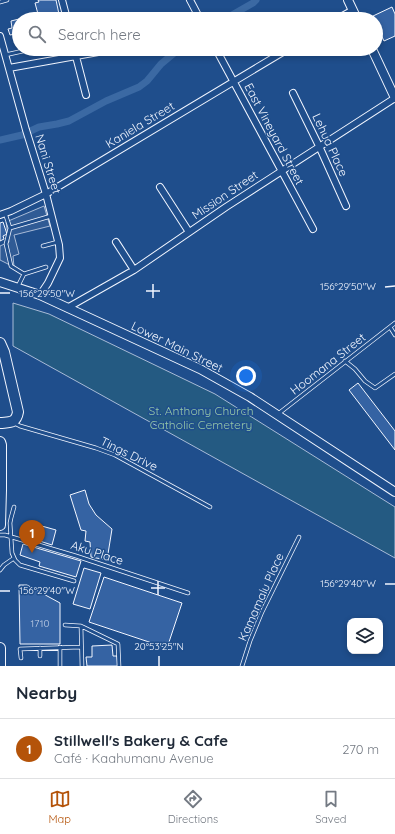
<!DOCTYPE html>
<html lang="en">
<head>
<meta charset="utf-8">
<style>
	body { margin:0; font-family:Quicksand,sans-serif; background:#f6f6f7; color:#1f2937 }
	.controls { position:absolute; right:12px; bottom:12px; display:grid; overflow:hidden; border-radius:8px; box-shadow:0 2px 6px #0003 }
	.controls button { width:36px; height:36px; display:grid; place-items:center; padding:0; border:0; border-bottom:1px solid #e0e1e3; background:#fff; color:#1f2937; font:20px sans-serif }
	.you { position:absolute; left:246px; top:376px; width:14px; height:14px; margin:-10px; border:3px solid #fff; border-radius:50%; background:#1a73e8; box-shadow:0 0 0 6px #1a73e833 }
	.badge { display:grid; place-items:center; width:26px; height:26px; border-radius:50%; background:#b45309; color:#fff; font-size:13px; font-weight:700 }
	.pin { position:absolute; translate:-50% -33px; filter:drop-shadow(0 1px 2px #0008) }
	.pin::after { content:''; position:absolute; top:21px; width:14px; height:12px; background:inherit; clip-path:polygon(0 0,100% 0,50% 100%) }
	.list { margin:0; padding:0; list-style:none }
	h2 { display:flex; justify-content:space-between; align-items:center; height:52px; margin:0; padding:0 16px; font-size:17px }
	h2 small { font-size:13px; font-weight:400; color:#747a83 }
	.list li { display:grid; grid-template-columns:26px 1fr auto; gap:12px; align-items:center; box-sizing:border-box; height:60px; padding:0 16px; border-top:1px solid #e0e1e3 }
	.list b { display:block; font-size:15px; white-space:nowrap }
	.list p { margin:0; font-size:13px; white-space:nowrap; color:#747a83 }
	.list em { font-size:13px; font-style:normal; color:#747a83 }
	.icon { flex:none; width:22px; height:22px; fill:none; stroke:currentColor; stroke-width:2; stroke-linecap:round; stroke-linejoin:round }
	.map { position:relative; flex:none; width:395px; height:666px; overflow:hidden }
	.search { position:absolute; background:#fff; box-shadow:0 2px 6px #0003; left:12px; right:12px; top:12px; height:44px; display:flex; align-items:center; gap:10px; box-sizing:border-box; padding:0 14px; border-radius:22px; color:#747a83; font-size:15px }
	.sheet { height:112px; background:#fff }
	nav { display:flex; justify-content:space-around; align-items:center; box-sizing:border-box; height:56px; border-top:1px solid #e0e1e3; background:#fff; font-size:11px; color:#747a83 }
	nav a { display:grid; justify-items:center; gap:2px }
	nav .on { color:#b45309 }
	.map>svg:first-child { display:block }
	.green { fill:#245a82; stroke:#a8bbd7 }
	.parking { fill:#305b95; stroke:#a8bbd7 }
	.lines { fill:none; stroke-linecap:round; stroke-linejoin:round }
	.canal { stroke:#3b69a3; stroke-width:7 }
	.building { fill:#3563a3; stroke:#f2f6ff }
	.service-casing { stroke:#f2f6ff; stroke-width:4.5 }
	.minor-casing { stroke:#f2f6ff; stroke-width:8 }
	.tertiary-casing { stroke:#f2f6ff; stroke-width:10 }
	.primary-casing { stroke:#f2f6ff; stroke-width:12 }
	.service { stroke:#1f4e8c; stroke-width:3 }
	.minor { stroke:#1f4e8c; stroke-width:6 }
	.tertiary { stroke:#1f4e8c; stroke-width:8 }
	.primary { stroke:#1f4e8c; stroke-width:10 }
	.ticks { fill:none; stroke:#f2f6ff; stroke-width:1.5 }
	.labels { text-anchor:middle; stroke-width:3; stroke-linejoin:round; paint-order:stroke }
	.number-label { font-size:10px; fill:#c3d1e8 }
	.street-label { font-size:12px; fill:#f2f6ff; stroke:#1f4e8c }
	.park-label { font-size:12px; fill:#97c8a6; stroke:#1f4e8c }
	.ticks-label { font-size:10px; text-anchor:middle; fill:#f2f6ff; stroke:#1f4e8c; stroke-width:3; stroke-linejoin:round; paint-order:stroke }
</style>
</head>
<body>
<div class="map">
<svg width="395" height="666" viewBox="0 0 395 666">
	<rect width="100%" height="100%" fill="#1f4e8c"/>
	<path class="green" d="M13,303L49,314L215,394L395,507V558L13,346Z"/>
	<path class="parking" d="M44,206L50,226L14,235L19,254L13,256L14,267L0,260V246L9,242L6,222Z"/>
	<g class="lines">
		<path class="canal" d="M225,19L253,3L256,0
			M0,140L22,135L39,127L57,124L69,121L106,101L139,87L147,81L161,64L179,49"/>
	</g>
	<path class="building" d="M38,0H56L60,19H19L38,14L35,3L39,2Z
		M392,7L395,14V36L384,41L376,24V19H374L373,16Z
		M19,19V38H16L15,34L10,35L8,29L12,28L11,21Z
		M3,222L7,234L3,236L4,239L0,241V223Z
		M358,383L395,431V450L349,390Z
		M85,490L89,504L96,515L112,529L107,560L91,557L90,542L85,541L86,531L81,530L70,495Z
		M31,523L56,530L52,545L27,537Z
		M23,544L81,561L76,577L39,566L40,562L20,555Z
		M84,568L101,573L90,609L73,604Z
		M104,577L182,603L167,648L89,622Z
		M19,585H27L60,603V644H20Z
		M112,645L113,656H117L118,666H87L86,657H92V646Z"/>
	<g class="lines">
		<defs>
			<path id="service" d="M0,2L7,0
				M5,55L32,49
				M5,213L10,228L6,244L11,266L24,274
				M10,228L51,216
				M43,246L58,242
				M18,286L24,274L46,267
				M390,327L395,335
				M345,361L355,369L365,381L375,388L395,374
				M278,414L395,323
				M14,423L20,426L96,448L115,455L210,507
				M14,507L11,518L10,523L12,553L15,560L20,565L74,581
				M0,535H5L76,556L188,593
				M0,570L4,565L14,558
				M65,625L81,626
				M60,647V666
				M40,648V656
				M21,658L20,649L81,647
				M82,666L81,626L118,644L119,666
				M242,666L250,641L262,612L299,537"/>
			<path id="minor" d="M62,0L67,19
				M190,0L200,19
				M337,19L353,10
				M0,36L26,130L46,194L59,245L60,258L48,283L40,295
				M74,49L86,95
				M216,49L313,229
				M9,68L115,49
				M293,93L319,146L346,206
				M160,187L189,232
				M0,215L11,211L46,194L288,49
				M116,242L134,270
				M67,308L134,270L226,207L395,98"/>
			<path id="tertiary" d="M348,0L357,19
				M372,49L395,98
				M0,282L40,295L200,369L250,397L395,492"/>
			<path id="primary" d="M0,343L4,352L18,412C16,424 9,422 0,423
				M0,442L1,445V490L0,525
				M0,648V666"/>
		</defs>
		<use href="#service" class="service-casing"/>
		<use href="#minor" class="minor-casing"/>
		<use href="#tertiary" class="tertiary-casing"/>
		<use href="#primary" class="primary-casing"/>
		<use href="#service" class="service"/>
		<use href="#minor" class="minor"/>
		<use href="#tertiary" class="tertiary"/>
		<use href="#primary" class="primary"/>
	</g>
	<path class="ticks" d="M153,284V298M385,287L395,286M146,291H160M0,293H10M158,581V595M385,584H395M151,588H165M0,591H10M159,656V666"/>
	<g class="labels">
		<g class="number-label">
			<text x="40" y="627">1710</text>
		</g>
		<g class="street-label">
			<text transform="translate(140 125) rotate(-31)" y="4">Kaniela Street</text>
			<text transform="translate(274 134) rotate(62)" y="4">East Vineyard Street</text>
			<text transform="translate(330 145) rotate(65)" y="4">Lehua Place</text>
			<text transform="translate(48 164) rotate(73)" y="4">Nani Street</text>
			<text transform="translate(225 195) rotate(-34)" y="4">Mission Street</text>
			<text transform="translate(177 347) rotate(26)" y="4">Lower Main Street</text>
			<text transform="translate(328 364) rotate(-38)" y="4">Hoomana Street</text>
			<text transform="translate(129 454) rotate(26)" y="4">Tings Drive</text>
			<text transform="translate(97 553) rotate(18)" y="4">Aku Place</text>
			<text transform="translate(261 597) rotate(-66)" y="4">Kamamalu Place</text>
		</g>
		<g class="park-label">
			<text x="201" y="415">St. Anthony Church<tspan x="201" dy="14">Catholic Cemetery</tspan></text>
		</g>
	</g>
	<g class="ticks-label">
		<text x="348" y="290">156°29'50"W</text>
		<text x="47" y="297">156°29'50"W</text>
		<text x="348" y="587">156°29'40"W</text>
		<text x="47" y="594">156°29'40"W</text>
		<text x="159" y="650">20°53'25"N</text>
	</g>
</svg>
<div class="controls">
<button><svg class="icon" aria-label="layers" viewBox="0 0 24 24"><path d="M12 4l9 5-9 5-9-5zM3 14l9 5 9-5"/></svg></button>
</div>
<div class="you"></div>
<div class="pin badge" style="left:32px;top:553px">1</div>
<div class="search"><svg class="icon" aria-label="search" viewBox="0 0 24 24"><circle cx="10" cy="10" r="6"/><path d="M15 15l6 6"/></svg>Search here</div>
</div>
<section class="sheet">
<h2>Nearby<small></small></h2>
<ul class="list">
<li><span class="badge">1</span><div><b>Stillwell's Bakery &amp; Cafe</b><p>Café · Kaahumanu Avenue</p></div><em>270 m</em></li>
</ul>
</section>
<nav>
<a class="on"><svg class="icon" aria-label="map" viewBox="0 0 24 24"><path d="M3 6l6-2 6 2 6-2v14l-6 2-6-2-6 2zM9 4v14M15 6v14"/></svg>Map</a>
<a><svg class="icon" aria-label="directions" viewBox="0 0 24 24"><path d="M12 3l9 9-9 9-9-9zM9 14v-3h6M13 9l2 2-2 2"/></svg>Directions</a>
<a><svg class="icon" aria-label="saved" viewBox="0 0 24 24"><path d="M7 4h10v16l-5-4-5 4z"/></svg>Saved</a>
</nav>
</body>
</html>
